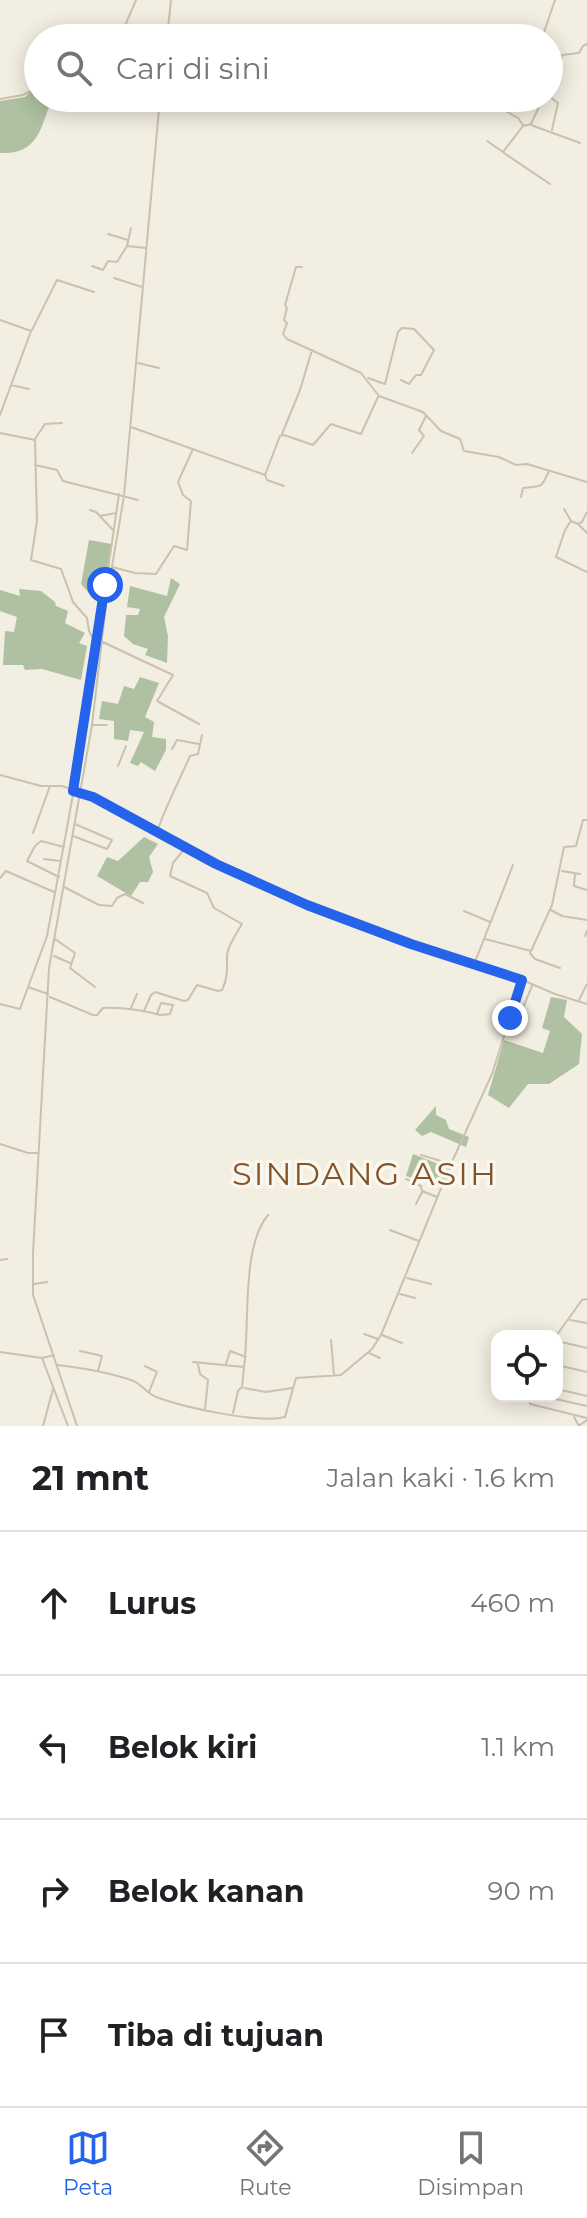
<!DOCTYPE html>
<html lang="id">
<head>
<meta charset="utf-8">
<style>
	body { margin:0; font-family:Montserrat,sans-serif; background:#f6f6f6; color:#202124 }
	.controls { position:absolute; right:24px; bottom:24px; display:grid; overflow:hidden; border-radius:16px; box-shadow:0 4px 20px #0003 }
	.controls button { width:72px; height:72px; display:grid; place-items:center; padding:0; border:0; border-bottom:2px solid #e0e0e0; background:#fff; color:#202124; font:40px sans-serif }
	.stop { position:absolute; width:24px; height:24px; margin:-18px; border:6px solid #2563eb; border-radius:50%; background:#fff }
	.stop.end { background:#2563eb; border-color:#fff; box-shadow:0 2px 8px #0008 }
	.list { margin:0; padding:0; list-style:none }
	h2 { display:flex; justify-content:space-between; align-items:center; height:104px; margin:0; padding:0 32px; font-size:34px }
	h2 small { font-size:26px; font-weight:400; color:#757577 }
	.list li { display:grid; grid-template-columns:52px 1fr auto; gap:24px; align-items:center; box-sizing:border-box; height:144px; padding:0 32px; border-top:2px solid #e0e0e0 }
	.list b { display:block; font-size:30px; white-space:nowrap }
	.list em { font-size:26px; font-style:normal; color:#757577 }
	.icon { flex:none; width:44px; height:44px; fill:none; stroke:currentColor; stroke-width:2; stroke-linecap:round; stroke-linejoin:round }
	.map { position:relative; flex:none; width:587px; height:1426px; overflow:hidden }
	.search { position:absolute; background:#fff; box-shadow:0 4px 20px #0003; left:24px; right:24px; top:24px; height:88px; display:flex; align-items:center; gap:20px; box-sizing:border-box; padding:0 28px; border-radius:44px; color:#757577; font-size:30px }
	.sheet { height:680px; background:#fff }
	nav { display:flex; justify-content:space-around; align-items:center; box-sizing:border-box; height:112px; border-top:2px solid #e0e0e0; background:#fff; font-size:22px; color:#757577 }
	nav a { display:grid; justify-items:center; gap:4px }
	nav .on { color:#2563eb }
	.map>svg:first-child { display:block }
	.green { fill:#afc1a2 }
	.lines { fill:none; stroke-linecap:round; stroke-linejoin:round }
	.minor { stroke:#cac1ae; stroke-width:2 }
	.route { stroke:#2563eb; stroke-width:10 }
	.labels { text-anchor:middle; stroke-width:7; stroke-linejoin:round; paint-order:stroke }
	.quarter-label { font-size:32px; letter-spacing:2px; fill:#83532a; stroke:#faf7ee }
</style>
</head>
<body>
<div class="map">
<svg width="587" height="1426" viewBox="0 0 587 1426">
	<rect width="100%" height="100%" fill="#f2eee1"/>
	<path class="green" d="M38,85V98H52C41,128 38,155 0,153V101L25,97Z
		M89,540L112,544L107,572L99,573L95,600L81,584Z
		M171,578L180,584L164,617L168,636L167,663L145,655L148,649L133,644L124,636L126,615H138L140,609L127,607L130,586L167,596Z
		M19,589L41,591L55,602L56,606L68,611L65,623L85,633L79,643L87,646L81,680L42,669L25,670L23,665H3L5,631L14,632L17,617L0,611V590L20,596Z
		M140,677L159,683L145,717L154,722L152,737L166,739V750L155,771L141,762L138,766L130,763L144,732L130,730L128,741L114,739V721L99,719L102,701L118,704L124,686L134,689Z
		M144,837L158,844L149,857L153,872L148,882H140L131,896L97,876L107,857L118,861Z
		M551,997L567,1000L564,1017L582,1034L579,1064L549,1084H528L509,1108L488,1095L504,1040L543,1053L550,1031L542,1028Z
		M436,1106V1115L446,1120L449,1129L469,1137L466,1147L431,1132L422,1136L415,1130Z
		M413,1154L451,1169L445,1188L406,1176Z"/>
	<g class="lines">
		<path class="minor" d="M113,38L124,28L136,0
			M167,38L171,0
			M542,38L555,0
			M549,96L558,76L562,55L579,53L583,46L587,44
			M550,97L558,103L552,130
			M513,98L504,110L518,118L523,125
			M0,99L23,95L38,87
			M531,125L580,143
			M487,141L503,152L523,126L531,124L543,98
			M504,153L550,184
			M108,234L128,240
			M127,246L131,228
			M92,266L103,270L108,261L117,262L127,246L146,248
			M302,267H296L285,305L287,308L284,320L287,323L283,334L287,339L361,373L379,396L423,412L441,431L460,439L464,451L499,457L516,465L527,464L587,482
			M114,278L142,287
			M0,320L31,331L0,415
			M32,330L57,280L94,292
			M138,363L159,368
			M368,378L385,384L398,332L402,328L414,329L434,350L421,375H416L409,384L401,380
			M11,385L29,389
			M131,427L265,475L267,480L284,486
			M0,433L35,440L37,521L31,560L61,569L73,602L87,618L89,631L92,637L173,675L157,701L199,724
			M282,434L300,390L312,350
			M35,439L45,424L62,423
			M412,453L424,436L419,430L426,416
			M35,465L57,470L63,481L138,500
			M265,475L280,436L284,435L313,445L331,424L361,434L378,397
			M521,497L523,488C541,485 540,491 549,471
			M564,509L571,521L578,524L582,522L587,512
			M90,510L96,512L113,530
			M100,516L116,513
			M571,521L565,530L556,557L587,572
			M579,525L587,533
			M112,567L135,573L156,574L174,546L187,550L191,501L183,495L178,482L192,451
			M93,725H107
			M172,749L177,740L199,744
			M118,766L126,746
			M0,775L41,786H62L93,797L173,838L213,862L307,905L411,944L513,976L555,994L587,1004
			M158,829C167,804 179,781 190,756L198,754L202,735
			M33,833L50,786
			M73,836L107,849L112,840L75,824
			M44,859L60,861
			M562,871L580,874
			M575,874L574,886L587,890
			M59,877L27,861L35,846L41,841L64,847
			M0,878L6,871L54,892
			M64,887L99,905L112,906L117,898L125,894L143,903
			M551,910L562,916L587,920
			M464,911L490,922
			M585,936L587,931
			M55,939L75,953L70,968L95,987
			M485,939L531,951L552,905L564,847L576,846L583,820H587
			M530,953L535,959L560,968
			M54,956L70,963
			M475,962L513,865
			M28,987L48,994
			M50,997L93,1015H97L103,1008C122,1007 141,1010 160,1015L170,1014L173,1005L161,1003L157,1014
			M579,1000L587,984
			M0,1004L20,1009L47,936L58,877L84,734L119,494
			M131,1008L137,994
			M522,1010L532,986
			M144,1011L151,995L155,992L184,1001L188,1000L197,985L218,991L222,990C228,978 227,969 227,956C227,946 237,933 242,924L214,908L207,893L170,876L173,863L186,847
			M0,1144L28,1153H37
			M421,1155L451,1164
			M406,1179L421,1186L422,1191L437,1197
			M416,1204L422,1192
			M390,1230L419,1241
			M0,1260L7,1259
			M407,1278L431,1284
			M34,1284L47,1282
			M400,1294L415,1298
			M570,1320L587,1323
			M364,1334L378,1339
			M382,1335L402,1343
			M556,1336L582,1300L587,1299
			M331,1340L334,1375
			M557,1341L587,1348
			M80,1351L102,1356L98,1371
			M0,1352L42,1358L54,1355
			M369,1353L380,1358
			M42,1358L68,1426
			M193,1362L244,1367L242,1387L238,1391L233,1413
			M198,1364L200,1374L208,1380L205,1409
			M226,1364L230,1351L246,1357
			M58,1365C83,1368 107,1372 131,1380C141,1383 146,1393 156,1397C183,1407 258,1424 285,1417L296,1378L341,1375L372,1349L381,1335L451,1164L492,1074L522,980
			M557,1365L587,1372
			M145,1366L157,1372L149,1392
			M244,1367C250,1325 241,1247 268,1215
			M244,1388L266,1392L292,1388
			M557,1389L587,1396
			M529,1396L530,1404L587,1418
			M542,1396L587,1406
			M574,1417L579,1426
			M580,1425L587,1420
			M43,1426L53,1389
			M77,1426L33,1295V1253L45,1039L49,968L92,725L107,596L124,496L160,98"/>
	</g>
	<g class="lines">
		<path class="route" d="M105,585L73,791L93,797L216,864L307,905L411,944L522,980L510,1018"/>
	</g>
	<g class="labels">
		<g class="quarter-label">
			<text x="365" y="1185">SINDANG ASIH</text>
		</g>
	</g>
</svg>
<div class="controls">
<button><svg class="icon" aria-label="locate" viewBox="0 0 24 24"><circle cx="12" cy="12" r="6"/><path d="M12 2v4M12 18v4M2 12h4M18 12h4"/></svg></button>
</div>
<div class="stop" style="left:105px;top:585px"></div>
<div class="stop end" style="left:510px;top:1018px"></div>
<div class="search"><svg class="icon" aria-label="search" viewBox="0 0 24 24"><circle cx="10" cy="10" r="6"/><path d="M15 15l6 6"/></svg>Cari di sini</div>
</div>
<section class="sheet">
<h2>21 mnt<small>Jalan kaki · 1.6 km</small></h2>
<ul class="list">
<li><svg class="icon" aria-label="ahead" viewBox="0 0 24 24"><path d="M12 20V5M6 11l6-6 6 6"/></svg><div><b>Lurus</b></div><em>460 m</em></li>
<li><svg class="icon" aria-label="left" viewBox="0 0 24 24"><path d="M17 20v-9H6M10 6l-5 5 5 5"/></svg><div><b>Belok kiri</b></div><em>1.1 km</em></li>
<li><svg class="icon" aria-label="right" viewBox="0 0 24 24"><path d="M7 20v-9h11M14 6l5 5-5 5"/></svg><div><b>Belok kanan</b></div><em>90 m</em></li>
<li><svg class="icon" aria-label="arrive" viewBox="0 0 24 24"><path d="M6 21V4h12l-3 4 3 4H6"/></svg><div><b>Tiba di tujuan</b></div></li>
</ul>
</section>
<nav>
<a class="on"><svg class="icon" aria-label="map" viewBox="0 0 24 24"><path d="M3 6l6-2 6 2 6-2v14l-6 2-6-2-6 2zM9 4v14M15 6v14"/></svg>Peta</a>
<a><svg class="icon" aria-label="directions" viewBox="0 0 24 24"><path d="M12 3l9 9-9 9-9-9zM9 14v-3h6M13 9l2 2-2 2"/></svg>Rute</a>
<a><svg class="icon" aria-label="saved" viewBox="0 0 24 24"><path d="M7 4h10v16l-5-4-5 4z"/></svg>Disimpan</a>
</nav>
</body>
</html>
